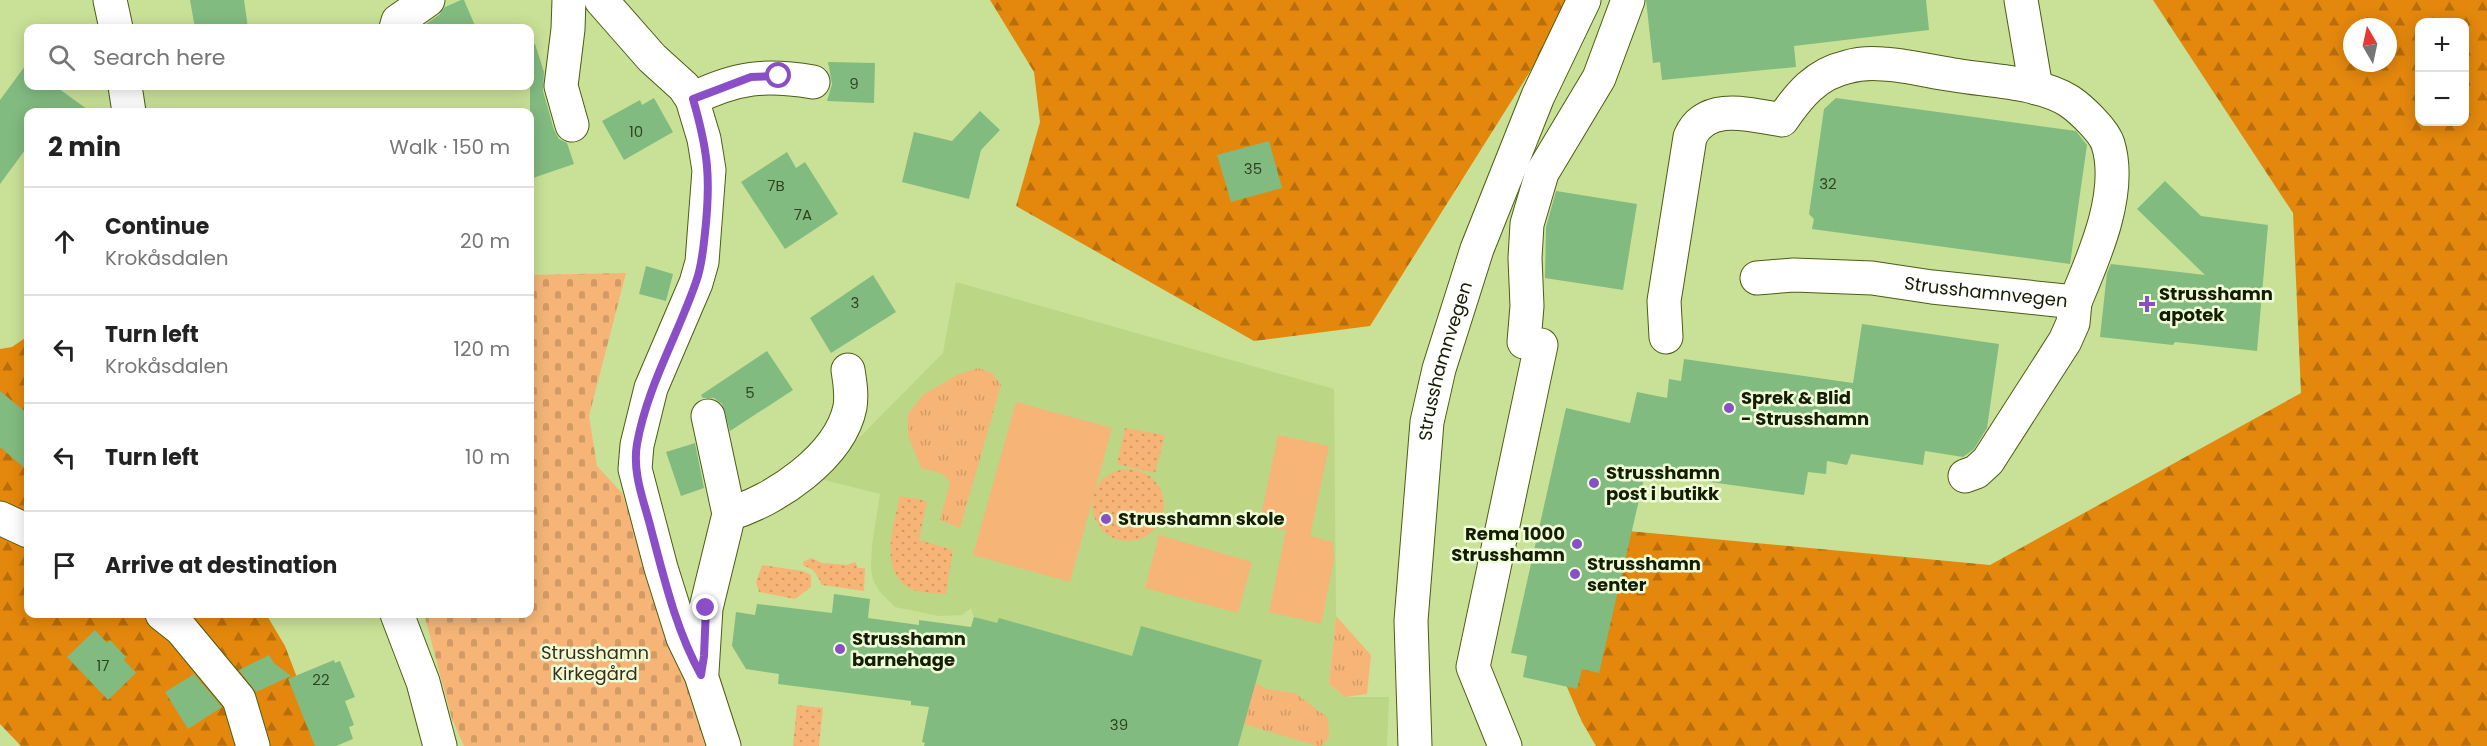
<!DOCTYPE html>
<html lang="en">
<head>
<meta charset="utf-8">
<style>
	body { margin:0; font-family:Poppins,sans-serif; background:#f6f6f6; color:#222 }
	.controls { position:absolute; right:18px; top:18px; display:grid; overflow:hidden; border-radius:12px; box-shadow:0 3px 15px #0003 }
	.controls button { width:54px; height:54px; display:grid; place-items:center; padding:0; border:0; border-bottom:2px solid #e0e0e0; background:#fff; color:#222; font:30px sans-serif }
	.compass { position:absolute; left:2343px; top:18px; width:54px; height:54px; border-radius:50%; background:#fff; box-shadow:0 3px 15px #0003; rotate:351deg }
	.stop { position:absolute; width:18px; height:18px; margin:-14px; border:4px solid #8a4fc6; border-radius:50%; background:#fff }
	.stop.end { background:#8a4fc6; border-color:#fff; box-shadow:0 2px 6px #0008 }
	.list { margin:0; padding:0; list-style:none }
	h2 { display:flex; justify-content:space-between; align-items:center; height:78px; margin:0; padding:0 24px; font-size:26px }
	h2 small { font-size:20px; font-weight:400; color:#767676 }
	.list li { display:grid; grid-template-columns:39px 1fr auto; gap:18px; align-items:center; box-sizing:border-box; height:108px; padding:0 24px; border-top:2px solid #e0e0e0 }
	.list b { display:block; font-size:22px; white-space:nowrap }
	.list p { margin:0; font-size:20px; white-space:nowrap; color:#767676 }
	.list em { font-size:20px; font-style:normal; color:#767676 }
	.icon { flex:none; width:33px; height:33px; fill:none; stroke:currentColor; stroke-width:2; stroke-linecap:round; stroke-linejoin:round }
	.map { position:relative; flex:none; width:2487px; height:746px; overflow:hidden }
	.search { position:absolute; background:#fff; box-shadow:0 3px 15px #0003; left:24px; top:24px; width:510px; height:66px; display:flex; align-items:center; gap:15px; box-sizing:border-box; padding:0 21px; border-radius:12px; color:#767676; font-size:22px }
	.panel { position:absolute; background:#fff; box-shadow:0 3px 15px #0003; left:24px; top:108px; width:510px; height:510px; border-radius:12px }
	.map>svg:first-child { display:block }
	.built { fill:#bbd684 }
	.grass { fill:url(#grass-tufts) }
	.forest { fill:url(#forest-firs); fill-rule:evenodd }
	.cemetery { fill:url(#cemetery-stones) }
	.park { fill:url(#park-dots) }
	.pitch { fill:#f6b577 }
	.building { fill:#82bb80 }
	.lines { fill:none; stroke-linecap:round; stroke-linejoin:round }
	.minor-casing { stroke:#4a5e12; stroke-width:35 }
	.minor { stroke:#fff; stroke-width:33 }
	.route { stroke:#8a4fc6; stroke-width:8 }
	.poi-dot { fill:#8a4fc6; stroke:#effdd7; stroke-width:2 }
	.labels { text-anchor:middle; stroke-width:5; stroke-linejoin:round; paint-order:stroke }
	.number-label { font-size:15px; fill:#304421 }
	.street-label { font-size:18px; fill:#141c01; stroke:#effdd7 }
	.poi-label { font-size:18px; font-weight:bold; fill:#141c01; stroke:#effdd7; text-anchor:start }
	.park-label { font-size:18px; fill:#3d2c1b; stroke:#effdd7 }
</style>
</head>
<body>
<div class="map">
<svg width="2487" height="746" viewBox="0 0 2487 746">
	<defs>
		<pattern id="grass-tufts" width="24" height="20" patternUnits="userSpaceOnUse" patternTransform="scale(1.5)"><rect width="24" height="20" fill="#f6b577"/><path d="M3 7l-1-3M5 7V3M7 7l1-3M15 17l-1-3M17 17v-4M19 17l1-3" fill="none" stroke="#d29b65"/></pattern>
		<pattern id="forest-firs" width="22" height="20" patternUnits="userSpaceOnUse" patternTransform="scale(1.5)"><rect width="22" height="20" fill="#e4880d"/><path d="M5 1l3.5 6h-7zM16 11l3.5 6h-7z" fill="#b86e0a"/></pattern>
		<pattern id="cemetery-stones" width="16" height="16" patternUnits="userSpaceOnUse" patternTransform="scale(1.5)"><rect width="16" height="16" fill="#f6b577"/><path d="M2 7V4a2 2 0 0 1 4 0v3zM10 15v-3a2 2 0 0 1 4 0v3z" fill="#d29b65"/></pattern>
		<pattern id="park-dots" width="8" height="8" patternUnits="userSpaceOnUse" patternTransform="scale(1.5)"><rect width="8" height="8" fill="#f6b577"/><path d="M2 2h.1M6 6h.1" fill="none" stroke="#d29b65" stroke-width="1.8" stroke-linecap="round"/></pattern>
	</defs>
	<rect width="100%" height="100%" fill="#c8e196"/>
	<path class="built" d="M956,282L1334,389L1336,616L1329,684L1345,697H1389L1387,746H946L952,696L974,617L971,608L962,615L939,616L895,607L880,592L873,580L871,568L872,545L880,494L824,480L857,440L943,353Z"/>
	<path class="grass" d="M978,368L992,373L1001,385L960,528L940,520L950,482L943,474L921,468L908,435V414L923,395L957,375Z
		M1336,616L1371,655L1367,694L1345,697L1329,684Z
		M1255,683L1266,689L1295,693L1328,718L1329,737L1321,746H1317L1244,724Z"/>
	<path class="forest" d="M990,0H1575L1370,326L1254,341L1016,206L1040,122L1034,72Z
		M2153,0H2487V746H1596L1582,722L1539,622L1607,529L1990,565L2301,393L2293,213ZM2420,22H2464V122H2420ZM2352,27H2388V63H2352Z
		M28,336V614H266L285,646L323,746H21L0,724V349L12,347Z"/>
	<path class="cemetery" d="M626,273L589,416L597,466L622,493L711,746H464L452,719L424,614H530V275Z"/>
	<path class="park" d="M1125,428L1165,435L1155,473L1117,464Z
		M1092 505a36 36 0 1 1 72 0a36 36 0 1 1-72 0Z
		M900,496L927,501L919,540L953,550L946,594C936,593 918,593 909,588C878,569 894,524 900,496Z
		M811,558L822,563L847,565L855,562L858,568H865L864,591L822,585C817,575 815,569 804,566L803,562Z
		M762,565L803,571L811,575V587L795,599L759,592L756,582Z
		M797,705L823,708L819,746H793Z"/>
	<path class="pitch" d="M1016,402L1112,428L1070,582L973,555Z
		M1278,435L1329,446L1310,536L1333,542L1334,559L1321,624L1269,612L1286,530L1259,525Z
		M1159,535L1252,562L1238,613L1145,588Z"/>
	<path class="building" d="M190,0H244L248,28H195Z
		M461,0H464L476,28H420L439,15L445,7Z
		M1646,0H1926L1929,30L1794,46L1796,67L1662,80L1660,62L1653,63Z
		M535,44L544,72L543,91L554,130L559,139L567,143L574,164L530,179V45Z
		M28,62V86H55L91,112H28V146L0,184V100Z
		M828,62L875,63L874,103L827,101L832,84Z
		M654,98L673,132L624,160L602,121L640,100L642,105Z
		M1836,98L2076,131L2087,145L2070,264L1812,229L1814,219L1809,214L1824,109Z
		M980,111L1000,130L981,150L969,199L902,182L914,132L952,141Z
		M1269,141L1282,188L1231,202L1217,155Z
		M787,152L796,168L805,162L838,214L785,249L741,182Z
		M2165,181L2201,216L2268,225L2257,351L2175,342L2173,345L2100,337L2107,273L2111,264L2205,275L2137,209Z
		M1556,191L1637,204L1623,290L1545,278L1546,227Z
		M646,266L673,274L666,301L639,294Z
		M873,275L896,312L831,353L810,318Z
		M1862,324L1999,344L1987,428L1974,449L1963,457L1925,451L1923,465L1851,454L1847,465L1827,461L1826,474L1808,472L1804,495L1674,477L1673,480L1645,474L1599,673L1582,669L1577,689L1523,677L1527,656L1511,653L1566,408L1630,423L1637,392L1667,398L1669,379L1681,381L1684,359L1853,383Z
		M767,351L793,390L730,431L722,404L714,398H703L701,395Z
		M0,391L28,414V471L0,447Z
		M695,443L704,488L681,496L666,452Z
		M834,594L870,599L868,618L919,625V620L971,627L974,617L997,623L999,618L1132,656L1141,626L1262,660L1238,746H924L925,743L922,742L929,707L911,705V701L778,684L779,674L746,669L732,646L736,612L755,615L757,604L832,613Z
		M95,630L107,643L110,640L126,657L124,660L136,673L108,700L67,657Z
		M269,655L274,663L291,676L256,692L239,670Z
		M334,660L335,663L340,661L355,697L345,701L354,725L349,727L353,739L336,746H315L288,679Z
		M194,674L222,707L188,729L165,692Z"/>
	<g class="lines">
		<defs>
			<g id="minor">
				<path d="M110,0L116,28"/>
				<path d="M569,0L568,29L561,86L572,125"/>
				<path d="M601,0L652,58L684,87L692,99L704,139L709,170L702,262L696,283L651,388L637,445L635,469L661,568L683,638L701,675L724,746"/>
				<path d="M2021,0L2036,88"/>
				<path d="M396,28L398,21L428,0"/>
				<path d="M125,86L129,112"/>
				<path d="M692,99C737,77 765,74 813,82"/>
				<path id="s1" d="M1757,278L1794,275L1872,278L1932,287L2075,302L2073,323L2065,341L1988,461L1976,472L1965,476"/>
				<path d="M1666,337L1664,301L1690,137C1706,101 1751,115 1782,120C1799,95 1816,74 1847,67C1857,64 1872,63 1883,64C1907,65 1931,72 1954,75C1989,81 2040,82 2069,101C2081,109 2104,131 2108,144C2123,193 2094,257 2075,302"/>
				<path d="M1524,342L1527,306L1525,258L1527,224L1542,173L1599,78L1628,0"/>
				<path d="M729,514C774,501 840,457 850,407C852,394 850,383 848,370"/>
				<path d="M0,518L28,531"/>
				<path d="M162,614L181,629L239,699L253,746"/>
				<path d="M397,614L423,682L440,746"/>
				<path d="M702,672L706,608L729,514L708,416"/>
				<path id="s2" d="M1415,746L1411,621L1427,422L1439,369L1477,249L1538,96L1584,0"/>
				<path d="M1505,746L1473,667L1541,345"/>
			</g>
		</defs>
		<use href="#minor" class="minor-casing"/>
		<use href="#minor" class="minor"/>
	</g>
	<g class="lines">
		<path class="route" d="M706,608L704,656L701,675C676,630 664,578 651,529C644,501 632,473 637,444C647,387 677,337 696,282C702,266 703,250 705,233C711,178 708,151 693,99L751,77L779,76"/>
	</g>
	<g class="poi-dot">
		<path d="M2144 295h6v6h6v6h-6v6h-6v-6h-6v-6h6z"/>
		<circle cx="1729" cy="408" r="6"/>
		<circle cx="1594" cy="483" r="6"/>
		<circle cx="1106" cy="519" r="6"/>
		<circle cx="1577" cy="544" r="6"/>
		<circle cx="1575" cy="574" r="6"/>
		<circle cx="840" cy="649" r="6"/>
	</g>
	<g class="labels">
		<g class="number-label">
			<text x="854" y="89">9</text>
			<text x="636" y="137">10</text>
			<text x="1253" y="174">35</text>
			<text x="1828" y="189">32</text>
			<text x="776" y="191">7B</text>
			<text x="803" y="220">7A</text>
			<text x="855" y="308">3</text>
			<text x="750" y="398">5</text>
			<text x="103" y="671">17</text>
			<text x="321" y="685">22</text>
			<text x="1119" y="730">39</text>
		</g>
		<g class="street-label">
			<text dy="6" stroke="none"><textPath href="#s1" startOffset="230">Strusshamnvegen</textPath></text>
			<text dy="6" stroke="none"><textPath href="#s2" startOffset="388">Strusshamnvegen</textPath></text>
		</g>
		<g class="poi-label">
			<text x="2159" y="300">Strusshamn<tspan x="2159" dy="21">apotek</tspan></text>
			<text x="1741" y="404">Sprek &amp; Blid<tspan x="1741" dy="21">- Strusshamn</tspan></text>
			<text x="1606" y="479">Strusshamn<tspan x="1606" dy="21">post i butikk</tspan></text>
			<text x="1118" y="525">Strusshamn skole</text>
			<text x="1565" y="540" text-anchor="end">Rema 1000<tspan x="1565" dy="21">Strusshamn</tspan></text>
			<text x="1587" y="570">Strusshamn<tspan x="1587" dy="21">senter</tspan></text>
			<text x="852" y="645">Strusshamn<tspan x="852" dy="21">barnehage</tspan></text>
		</g>
		<g class="park-label">
			<text x="595" y="659">Strusshamn<tspan x="595" dy="21">Kirkegård</tspan></text>
		</g>
	</g>
</svg>
<div class="controls">
<button>+</button>
<button>−</button>
</div>
<svg class="compass" viewBox="-18 -18 36 36"><path d="M0-13l5 13h-10z" fill="#e53935"/><path d="M0 13l5-13h-10z" fill="#767676"/></svg>
<div class="stop" style="left:779px;top:76px"></div>
<div class="stop end" style="left:706px;top:608px"></div>
<div class="search"><svg class="icon" aria-label="search" viewBox="0 0 24 24"><circle cx="10" cy="10" r="6"/><path d="M15 15l6 6"/></svg>Search here</div>
<section class="panel">
<h2>2 min<small>Walk · 150 m</small></h2>
<ul class="list">
<li><svg class="icon" aria-label="ahead" viewBox="0 0 24 24"><path d="M12 20V5M6 11l6-6 6 6"/></svg><div><b>Continue</b><p>Krokåsdalen</p></div><em>20 m</em></li>
<li><svg class="icon" aria-label="left" viewBox="0 0 24 24"><path d="M17 20v-9H6M10 6l-5 5 5 5"/></svg><div><b>Turn left</b><p>Krokåsdalen</p></div><em>120 m</em></li>
<li><svg class="icon" aria-label="left" viewBox="0 0 24 24"><path d="M17 20v-9H6M10 6l-5 5 5 5"/></svg><div><b>Turn left</b></div><em>10 m</em></li>
<li><svg class="icon" aria-label="arrive" viewBox="0 0 24 24"><path d="M6 21V4h12l-3 4 3 4H6"/></svg><div><b>Arrive at destination</b></div></li>
</ul>
</section>
</div>
</body>
</html>
